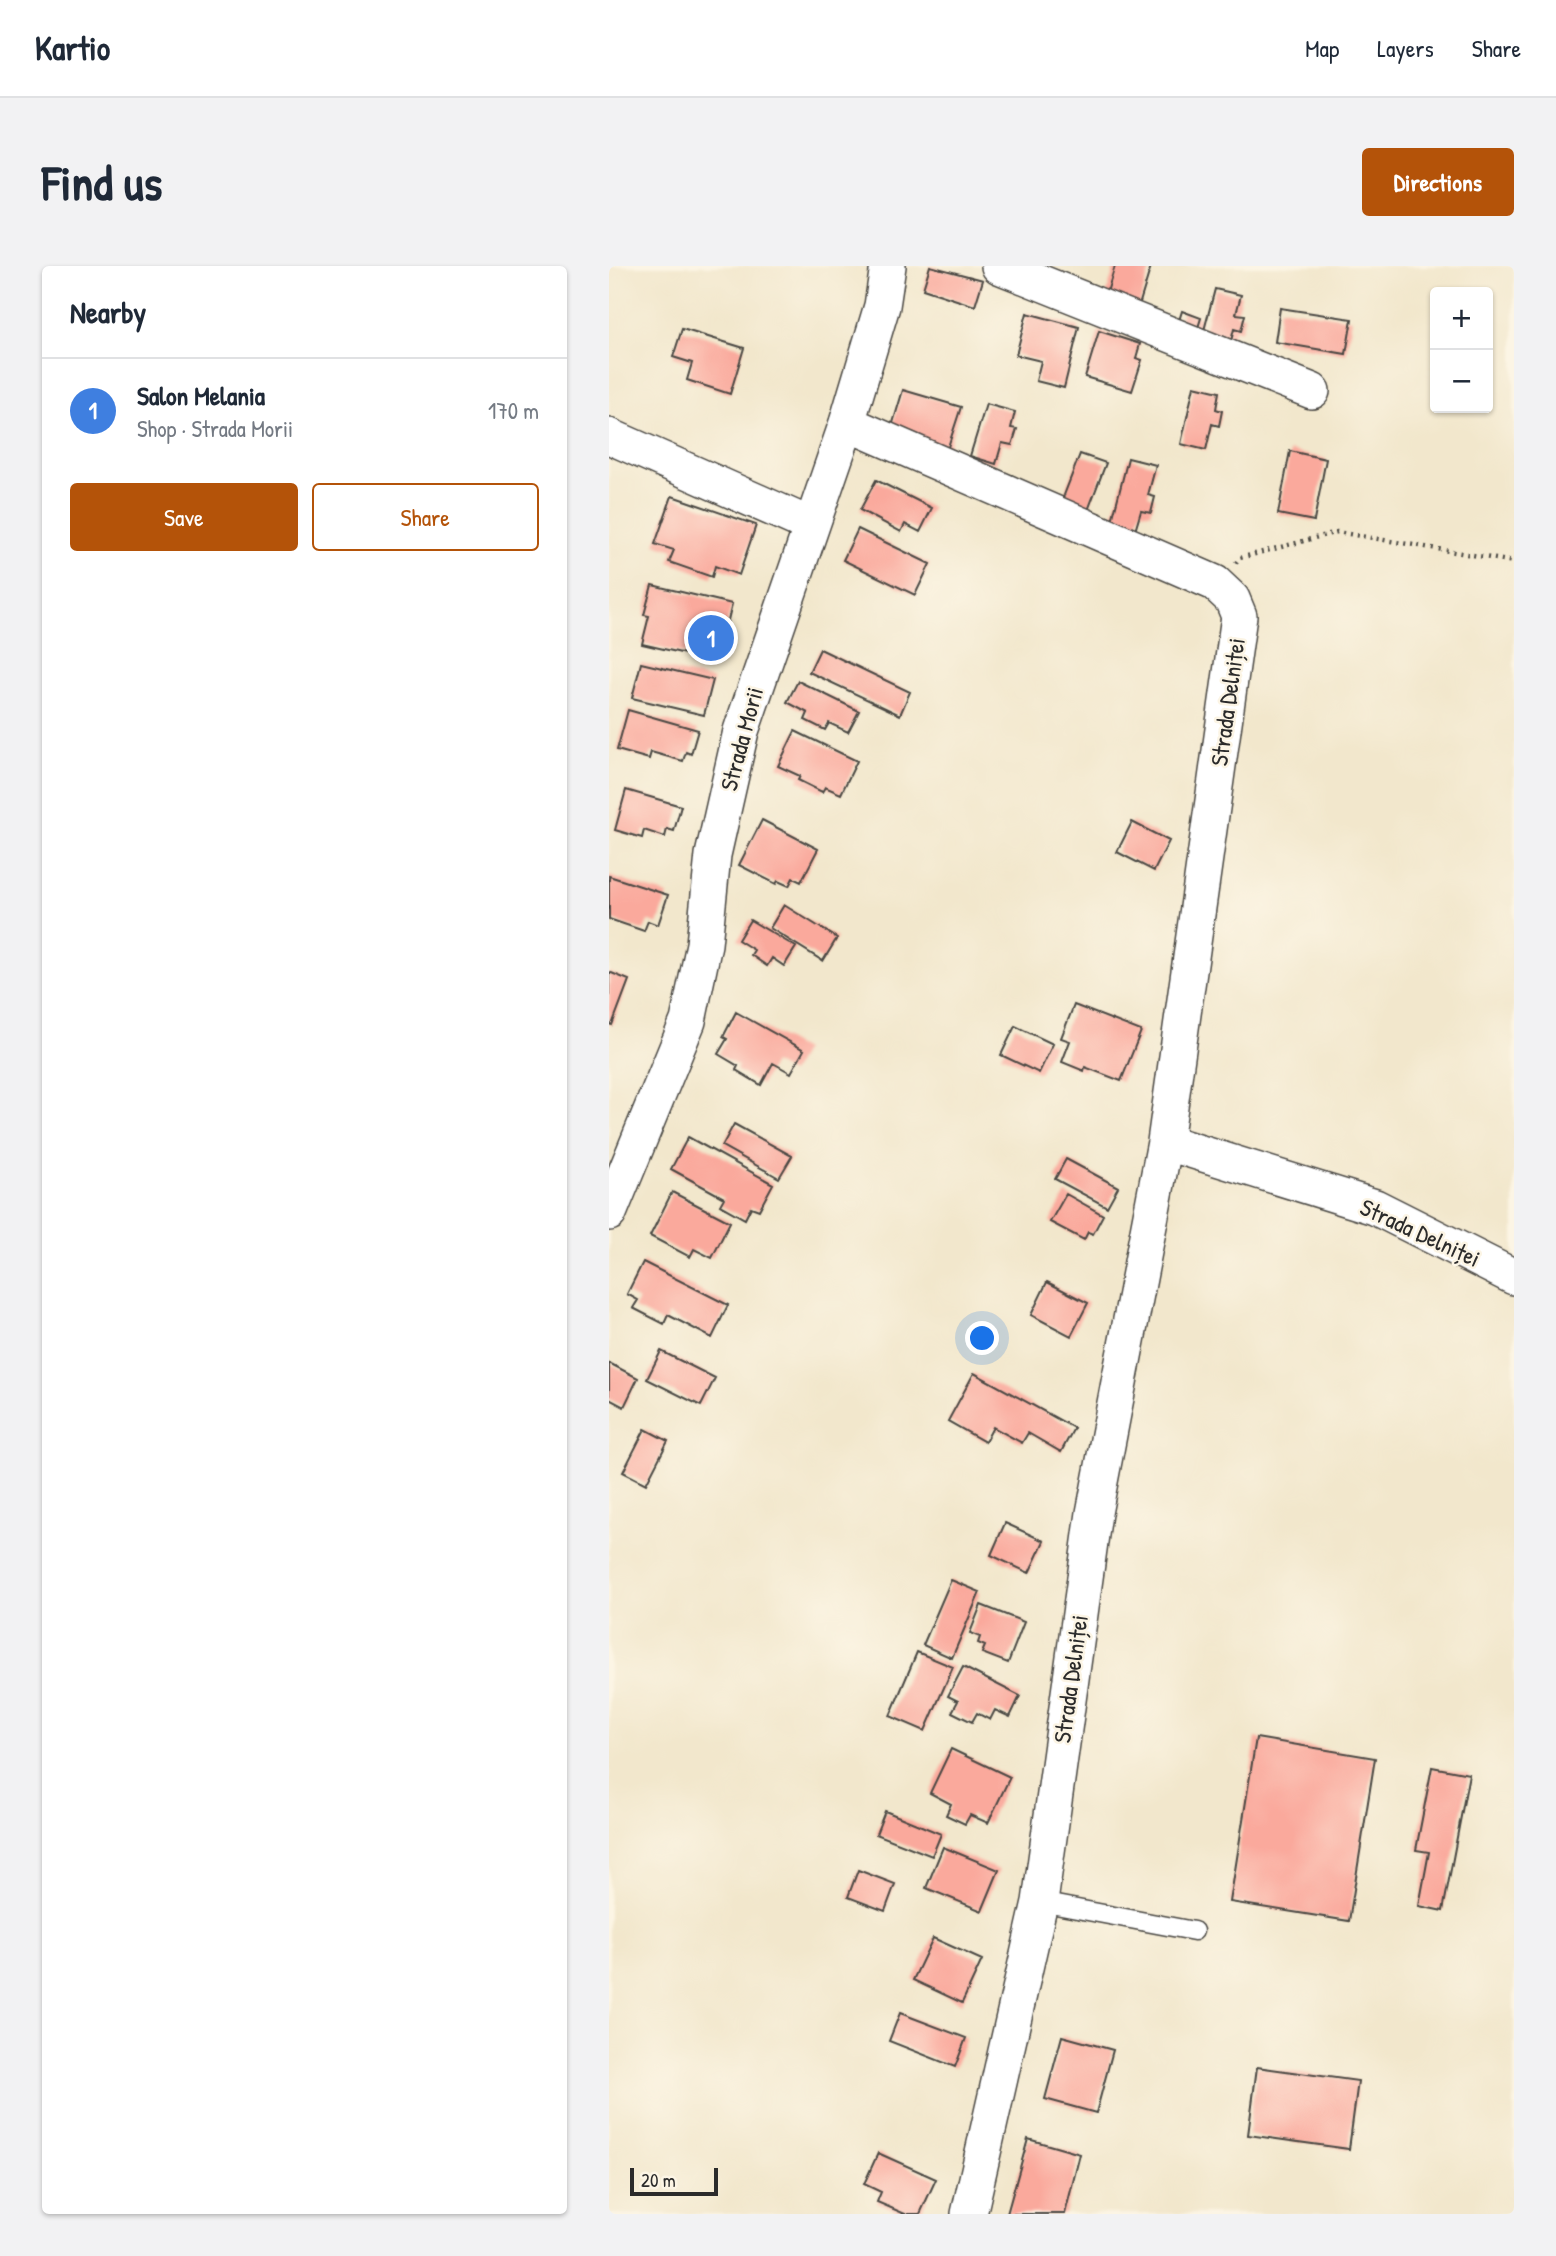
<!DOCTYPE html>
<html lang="en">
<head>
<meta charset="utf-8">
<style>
	body { margin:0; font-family:"Patrick Hand",sans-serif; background:#f2f2f3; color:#1f2937 }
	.controls { position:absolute; right:21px; top:21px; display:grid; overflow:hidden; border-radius:7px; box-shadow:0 2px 5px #0004 }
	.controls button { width:63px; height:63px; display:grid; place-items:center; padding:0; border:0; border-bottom:2px solid #e0e1e3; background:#fff; color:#1f2937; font:35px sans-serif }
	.scale { position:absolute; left:21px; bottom:18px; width:88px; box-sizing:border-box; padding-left:7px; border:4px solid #2b2b2b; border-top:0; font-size:19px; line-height:24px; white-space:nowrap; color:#2b2b2b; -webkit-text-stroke:5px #fcf5e5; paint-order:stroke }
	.you { position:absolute; left:374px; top:1073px; width:24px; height:24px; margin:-18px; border:5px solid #fff; border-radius:50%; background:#1a73e8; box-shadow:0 0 0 10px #1a73e833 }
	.badge { display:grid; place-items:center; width:46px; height:46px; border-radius:50%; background:#b45309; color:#fff; font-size:23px; font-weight:700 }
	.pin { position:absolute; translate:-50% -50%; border:4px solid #fff; box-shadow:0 2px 7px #0006 }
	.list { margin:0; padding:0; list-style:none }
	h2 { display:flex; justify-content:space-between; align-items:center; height:91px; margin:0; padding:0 28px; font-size:30px }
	h2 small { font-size:23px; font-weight:400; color:#747a83 }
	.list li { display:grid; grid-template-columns:46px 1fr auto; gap:21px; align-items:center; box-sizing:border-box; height:105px; padding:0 28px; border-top:2px solid #e0e1e3 }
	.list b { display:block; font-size:26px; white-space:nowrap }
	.list p { margin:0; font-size:23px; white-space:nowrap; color:#747a83 }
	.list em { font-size:23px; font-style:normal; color:#747a83 }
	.actions { display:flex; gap:14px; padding:21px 28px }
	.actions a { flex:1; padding:16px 0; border:2px solid #b45309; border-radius:7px; text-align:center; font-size:24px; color:#b45309 }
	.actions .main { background:#b45309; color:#fff }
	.map { position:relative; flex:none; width:905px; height:1948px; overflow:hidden; border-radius:7px }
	header { display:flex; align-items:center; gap:42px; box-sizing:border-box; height:98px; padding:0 35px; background:#fff; border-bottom:2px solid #e0e1e3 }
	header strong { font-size:33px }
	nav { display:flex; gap:38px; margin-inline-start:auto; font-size:24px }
	.intro { display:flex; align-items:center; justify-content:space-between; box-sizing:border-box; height:168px; padding:0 42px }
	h1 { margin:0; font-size:49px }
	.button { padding:18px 32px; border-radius:7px; background:#b45309; color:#fff; font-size:24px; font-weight:700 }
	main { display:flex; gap:42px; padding:0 42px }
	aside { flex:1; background:#fff; border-radius:7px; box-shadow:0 2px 5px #0004 }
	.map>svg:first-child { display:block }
	.building { fill:#faa99c }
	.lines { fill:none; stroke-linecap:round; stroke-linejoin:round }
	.service-casing { stroke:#494743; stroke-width:21 }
	.minor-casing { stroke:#494743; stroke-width:38 }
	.path { stroke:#494743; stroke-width:4.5; stroke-dasharray:2 5; stroke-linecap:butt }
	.service { stroke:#fff; stroke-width:18 }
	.minor { stroke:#fff; stroke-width:35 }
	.labels { text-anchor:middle; stroke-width:5; stroke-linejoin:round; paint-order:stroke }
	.street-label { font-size:24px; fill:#2b2b2b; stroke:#fcf5e5 }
</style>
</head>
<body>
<header>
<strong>Kartio</strong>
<nav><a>Map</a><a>Layers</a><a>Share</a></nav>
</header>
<div class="intro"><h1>Find us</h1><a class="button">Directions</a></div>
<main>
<aside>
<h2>Nearby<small></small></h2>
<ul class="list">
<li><span class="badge" style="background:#3f7fe0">1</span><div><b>Salon Melania</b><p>Shop · Strada Morii</p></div><em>170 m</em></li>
</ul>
<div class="actions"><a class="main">Save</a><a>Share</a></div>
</aside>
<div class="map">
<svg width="905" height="1948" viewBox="0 0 905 1948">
	<rect width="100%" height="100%" fill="#fcf5e5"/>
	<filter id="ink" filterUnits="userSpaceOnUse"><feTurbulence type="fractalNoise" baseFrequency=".0143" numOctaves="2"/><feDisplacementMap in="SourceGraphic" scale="14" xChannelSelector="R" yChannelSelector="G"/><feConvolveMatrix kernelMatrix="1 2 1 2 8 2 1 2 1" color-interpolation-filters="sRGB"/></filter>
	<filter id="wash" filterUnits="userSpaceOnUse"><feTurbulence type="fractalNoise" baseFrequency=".00686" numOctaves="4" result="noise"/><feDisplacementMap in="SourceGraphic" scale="28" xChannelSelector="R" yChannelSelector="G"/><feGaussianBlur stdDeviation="1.57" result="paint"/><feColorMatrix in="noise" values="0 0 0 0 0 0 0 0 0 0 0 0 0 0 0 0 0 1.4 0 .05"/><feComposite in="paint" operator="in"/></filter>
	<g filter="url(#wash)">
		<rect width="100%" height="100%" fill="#f2e7cc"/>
		<g id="blocks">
			<path class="building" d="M321,0L374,14L366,40L314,23Z
				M506,0H542L529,43L496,33Z
				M606,23L632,29L627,48L636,49L632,65L625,63L621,79L593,72Z
				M671,42L743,53L737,88L666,76Z
				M573,45L592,52L587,68L568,61Z
				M418,47L470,61L455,122L427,115L432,95L407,89Z
				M73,63L135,82L121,128L78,114L83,97L64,91Z
				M490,65L531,78L527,92L533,94L523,125L476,111Z
				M585,120L610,126L607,143L613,145L610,160L603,158L597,184L572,178Z
				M294,124L352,141L338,184L281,167Z
				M377,138L406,146L402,162L408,163L403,179L393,177L387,198L361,190Z
				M681,185L717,193L705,255L669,248Z
				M471,188L497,197L478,247L452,237Z
				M519,192L547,199L539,229L546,231L542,247L532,245L526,265L502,259Z
				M267,214L323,242L311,266L296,258L292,266L251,244Z
				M63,230L147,259L130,309L106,300L103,311L60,296L65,284L46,278Z
				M249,263L321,298L306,329L234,294Z
				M43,319L123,338L110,390L87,384L85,390L33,378L40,350L35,349Z
				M211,383L301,426L291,449L200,406Z
				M32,397L104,414L95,449L23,432Z
				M189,415L250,445L239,466L220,457L216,464L196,454L199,447L178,436Z
				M19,444L89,464L82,488L77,486L74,495L42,486L40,493L8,484Z
				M186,465L248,495L232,528L216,521L213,526L189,514L191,510L169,500Z
				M17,524L72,540L65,565L58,563L56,571L35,564L33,572L6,564Z
				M153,554L209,583L192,616L184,612L180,620L169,615L167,618L130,599Z
				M523,556L560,575L545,605L508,586Z
				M0,610L59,629L49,659L39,655L35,665L0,653Z
				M175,639L228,672L214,695L161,662Z
				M141,654L187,681L175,700L163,692L158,700L142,689L145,684L129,674Z
				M0,706L20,714L3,759L0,758Z
				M465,739L532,765L512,815L476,801L475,805L453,796L461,775L452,772Z
				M127,746L195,784L182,807L164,797L152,819L127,804L129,800L109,788L118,773L114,771Z
				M406,760L444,778L430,807L392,789Z
				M125,858L183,890L170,912L113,880Z
				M79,871L164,918L150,944L142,941L136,953L111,939L115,932L62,903Z
				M457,893L509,921L498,941L446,913Z
				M63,926L121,956L103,992L85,983L81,991L41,970Z
				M457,928L494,949L484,968L479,966L475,974L441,956Z
				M34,996L119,1039L103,1072L59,1049L55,1058L24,1042L29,1034L18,1028Z
				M438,1016L479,1037L462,1070L422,1049Z
				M52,1085L106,1112L92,1140L38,1113Z
				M0,1097L29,1112L15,1141L0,1133Z
				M365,1107L465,1162L452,1186L419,1167L413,1177L384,1161L376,1176L339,1155Z
				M36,1163L59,1175L37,1218L14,1206Z
				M396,1257L435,1275L420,1307L382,1289Z
				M342,1314L371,1326L343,1392L314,1379Z
				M372,1339L415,1356L399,1397L373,1387L376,1380L369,1377L371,1371L361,1367Z
				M308,1386L344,1401L316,1465L281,1450Z
				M354,1401L411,1430L401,1451L386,1444L381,1454L368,1447L363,1456L343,1446L349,1435L339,1430Z
				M647,1472L766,1492L740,1655L621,1636Z
				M342,1483L401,1511L379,1557L361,1549L356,1558L337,1549L342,1538L321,1527Z
				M823,1501L860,1508L834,1645L810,1640L820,1586L807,1584Z
				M276,1545L332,1568L323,1590L267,1568Z
				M334,1581L390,1604L373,1645L317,1622Z
				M249,1604L286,1618L276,1645L239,1631Z
				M324,1672L373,1694L353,1737L304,1714Z
				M291,1747L357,1772L346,1801L280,1775Z
				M453,1770L504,1784L487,1847L436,1833Z
				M648,1801L749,1815L740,1883L639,1869Z
				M419,1873L471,1888L456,1948H398Z
				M269,1887L327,1913L311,1948H296L268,1936L272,1926L255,1918Z"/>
		</g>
	</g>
	<g filter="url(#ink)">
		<use href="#blocks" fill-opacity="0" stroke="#494743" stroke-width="2"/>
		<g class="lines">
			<defs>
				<path id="service" d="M431,1636L585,1665"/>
				<path id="minor" d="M390,0L703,125
					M238,157L606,317L623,333L630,350L556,876L485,1247L431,1636L360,1948
					M0,170L201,259
					M556,876L766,941L905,1011
					M0,947L79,755L95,678L104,589L132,465L238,157L273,40L279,0"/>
			</defs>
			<use href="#service" class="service-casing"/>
			<use href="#minor" class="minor-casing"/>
			<path class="path" d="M627,297L631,292L728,266L905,296"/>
			<use href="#service" class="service"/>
			<use href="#minor" class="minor"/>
		</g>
	</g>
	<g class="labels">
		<g class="street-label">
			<text transform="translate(619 436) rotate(-82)" y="8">Strada Delniței</text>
			<text transform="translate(133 473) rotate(-75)" y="8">Strada Morii</text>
			<text transform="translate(811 967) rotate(25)" y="8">Strada Delniței</text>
			<text transform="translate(462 1413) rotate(-82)" y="8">Strada Delniței</text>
		</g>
	</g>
</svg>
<div class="controls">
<button>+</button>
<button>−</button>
</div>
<div class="scale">20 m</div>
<div class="you"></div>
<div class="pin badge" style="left:102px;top:372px;background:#3f7fe0">1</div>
</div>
</main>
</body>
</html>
